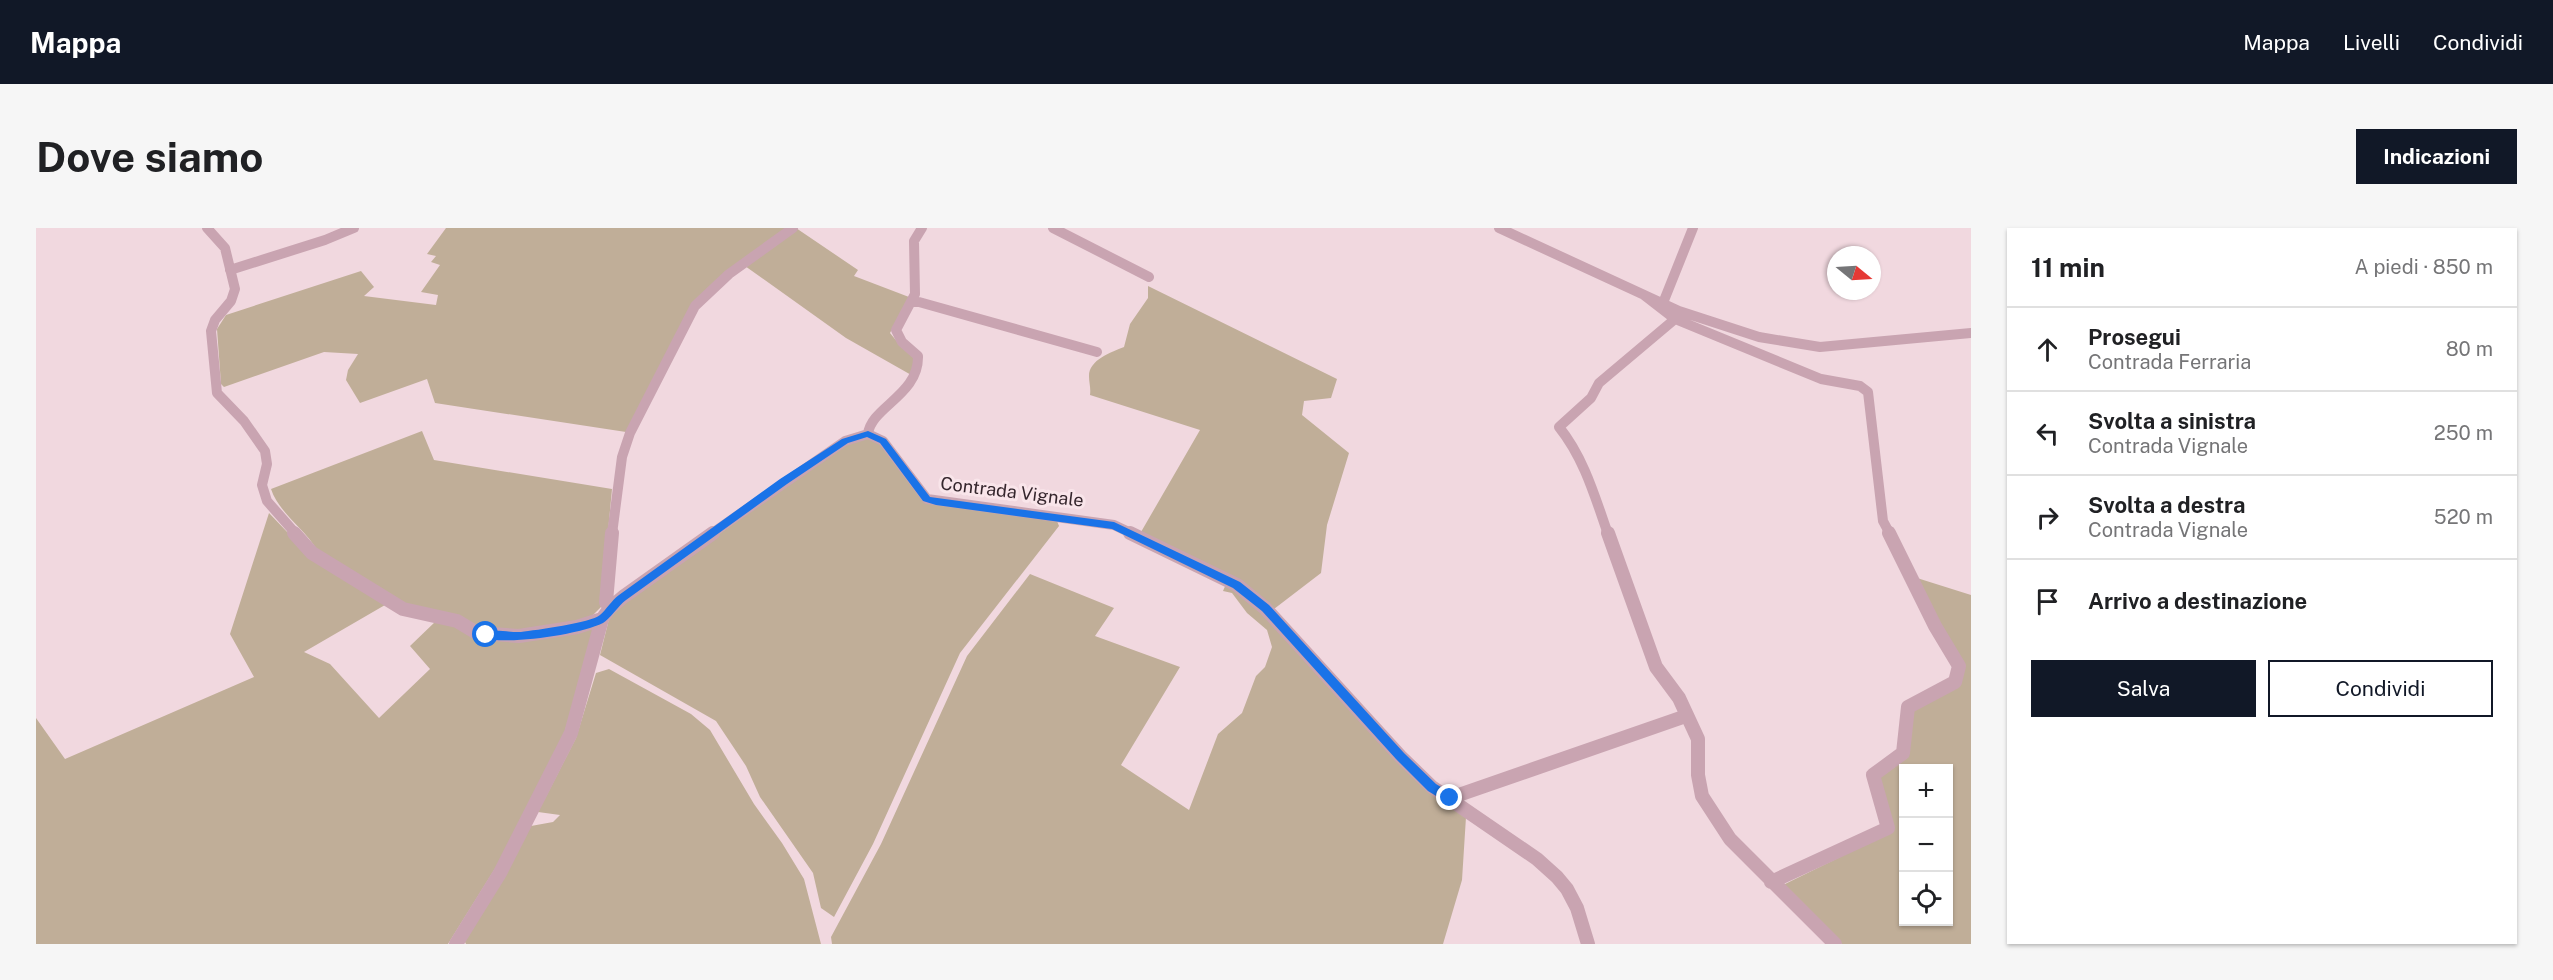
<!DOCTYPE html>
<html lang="it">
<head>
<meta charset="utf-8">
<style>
	body { margin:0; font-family:"Public Sans",sans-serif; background:#f6f6f6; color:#202124 }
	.controls { position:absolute; right:18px; bottom:18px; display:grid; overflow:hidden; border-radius:0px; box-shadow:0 2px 4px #0004 }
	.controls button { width:54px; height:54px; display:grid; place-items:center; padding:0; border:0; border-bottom:2px solid #e0e0e0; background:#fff; color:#202124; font:30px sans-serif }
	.compass { position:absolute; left:1791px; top:18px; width:54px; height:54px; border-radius:50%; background:#fff; box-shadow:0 2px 4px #0004; rotate:108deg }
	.stop { position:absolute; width:18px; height:18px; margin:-14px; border:4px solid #1a73e8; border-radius:50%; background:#fff }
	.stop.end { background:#1a73e8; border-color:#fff; box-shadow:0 2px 6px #0008 }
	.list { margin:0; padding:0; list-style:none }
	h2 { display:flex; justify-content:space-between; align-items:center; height:78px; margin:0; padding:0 24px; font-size:26px }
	h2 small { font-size:20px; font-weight:400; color:#757577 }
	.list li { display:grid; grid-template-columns:39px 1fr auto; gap:18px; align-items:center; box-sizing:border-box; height:84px; padding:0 24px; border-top:2px solid #e0e0e0 }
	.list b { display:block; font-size:22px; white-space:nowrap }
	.list p { margin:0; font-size:20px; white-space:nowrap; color:#757577 }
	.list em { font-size:20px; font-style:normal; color:#757577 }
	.actions { display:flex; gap:12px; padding:18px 24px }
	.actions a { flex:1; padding:14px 0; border:2px solid #111827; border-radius:0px; text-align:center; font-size:21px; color:#111827 }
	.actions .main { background:#111827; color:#fff }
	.icon { flex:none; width:33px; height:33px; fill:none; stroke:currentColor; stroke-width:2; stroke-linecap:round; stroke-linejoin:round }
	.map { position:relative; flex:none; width:1935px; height:716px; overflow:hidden; border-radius:0px }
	header { display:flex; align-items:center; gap:36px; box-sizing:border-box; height:84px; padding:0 30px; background:#111827; color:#fff }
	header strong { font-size:28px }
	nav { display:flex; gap:33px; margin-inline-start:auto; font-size:21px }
	.intro { display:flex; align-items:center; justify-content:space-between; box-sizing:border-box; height:144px; padding:0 36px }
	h1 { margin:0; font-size:42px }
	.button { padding:15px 27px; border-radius:0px; background:#111827; color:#fff; font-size:21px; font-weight:700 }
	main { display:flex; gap:36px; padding:0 36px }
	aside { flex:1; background:#fff; border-radius:0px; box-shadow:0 2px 4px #0004 }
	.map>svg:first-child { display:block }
	.green { fill:#c0ae98; fill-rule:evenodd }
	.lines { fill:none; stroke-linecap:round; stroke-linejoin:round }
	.minor-far1 { stroke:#c9a4b1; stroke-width:10 }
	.minor { stroke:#c9a4b1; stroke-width:14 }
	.route { fill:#1a73e8 }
	.labels { text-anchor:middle; stroke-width:6; stroke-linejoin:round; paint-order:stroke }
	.street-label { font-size:18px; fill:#35262d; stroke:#f9e5ea }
</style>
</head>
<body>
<header>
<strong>Mappa</strong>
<nav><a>Mappa</a><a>Livelli</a><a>Condividi</a></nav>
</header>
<div class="intro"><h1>Dove siamo</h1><a class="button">Indicazioni</a></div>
<main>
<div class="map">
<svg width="1935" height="716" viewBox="0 0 1935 716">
	<rect width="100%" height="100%" fill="#f1d8df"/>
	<path class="green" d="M410,0H752L665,67L590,204L399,175L391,151L324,175L310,152L312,142L322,126L288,124L188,159L185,156L181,101L190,87L325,43L338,59L328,68L400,77L402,67L385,64L404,37L395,34L400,28L391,26Z
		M760,0L822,42L818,48L873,69L854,105L863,116L880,129L877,148L810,110L709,38Z
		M1112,58L1301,151L1295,170L1268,173L1266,187L1313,225L1291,297L1285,345L1238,381L1105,304L1164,202L1054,167C1055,160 1053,155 1053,148C1053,132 1075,124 1088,119L1094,96L1112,70Z
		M386,203L398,232L576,261L565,379L554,390L537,397L465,406L379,382L281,322C268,300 243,285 235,261Z
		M824,210L840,211L891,275L1014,290L1021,293L1023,298L924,425L837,616L798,689L785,680L777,645L724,569L710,538L680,493L564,427L573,391L579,380L808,217Z
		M233,285L254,307L349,377L268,424L294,436L343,490L394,441L374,418L400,393L413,394L437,408L558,400L559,405L523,522L460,639L412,716H0V490L29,531L218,449L194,406Z
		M994,346L1078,380L1059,408L1144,439L1085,537L1153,582L1182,506L1206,485L1220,448L1229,439L1236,419L1231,402L1211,385L1196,365L1187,363L1190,356L1210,368L1430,589L1426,652L1407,716H796L795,709L845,616L931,428Z
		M1881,350L1935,367V716H1806L1747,657L1857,603L1843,549L1872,526L1876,480L1924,457ZM1868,540H1912V694H1868Z
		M573,441L655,486L674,502L718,576L746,615L768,651L785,716H430L428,712L495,598L517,594L524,587L502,584L540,510L560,445Z"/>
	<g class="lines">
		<path class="minor-far1" d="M171,0L189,20L199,61L195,73L179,92L175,103L181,165L208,193L229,223L231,236L226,257L231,273L260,306
			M1017,0L1113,49
			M1463,0L1643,83L1723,109L1784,119L1935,105
			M194,42L289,12L318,0
			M1608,67L1639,91L1785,151L1824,158L1832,164L1847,293L1854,306
			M875,74H883L1061,124
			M1627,75L1657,0
			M832,206C835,179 883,167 882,128L866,114L860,102L879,66L878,13L886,0
			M576,306L586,229L594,205L659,78L693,46L757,0
			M675,306L809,213L832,206L847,213L891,271L1078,297L1097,306
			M1572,306C1559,269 1548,230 1523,199L1555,170L1563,155L1639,91"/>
		<path class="minor" d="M258,305L276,325L367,381L421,393L441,405L483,408L541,399L566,391
			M1094,305L1201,357L1229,380L1364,528L1396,559L1501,631L1521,649L1531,661L1541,680L1552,716
			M1572,305L1620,439L1643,470L1662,511V547L1666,568L1694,611L1799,716
			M574,380L570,374L576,305
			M1414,570L1650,488
			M1735,654L1852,600L1837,547L1867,525L1872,479L1919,454L1923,438L1899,398L1853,305
			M420,716L464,645L535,505L566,391L574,380L587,369L677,305"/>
	</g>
	<path class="route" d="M832,203L850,211L894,269L1078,294L1204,354L1233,377L1368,525L1400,556L1418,567V574H1410L1392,563L1360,531L1226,383L1197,360L1076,301L900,277L887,273L844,215L831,209L812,215L751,256L590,372C583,377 573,392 567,395C542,407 472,417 446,410L445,407C452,399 474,405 485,404C500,402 555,395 564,387C571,381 575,373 583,367L744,251L806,211Z"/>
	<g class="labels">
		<g class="street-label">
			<text transform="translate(976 264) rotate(7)" y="6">Contrada Vignale</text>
		</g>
	</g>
</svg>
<div class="controls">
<button>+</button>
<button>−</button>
<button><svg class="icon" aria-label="locate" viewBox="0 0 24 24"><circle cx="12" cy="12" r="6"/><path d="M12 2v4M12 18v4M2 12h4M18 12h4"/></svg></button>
</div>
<svg class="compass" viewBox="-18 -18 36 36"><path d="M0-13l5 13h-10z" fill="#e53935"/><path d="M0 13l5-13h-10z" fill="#757577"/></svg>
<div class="stop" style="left:450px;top:407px"></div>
<div class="stop end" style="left:1414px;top:570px"></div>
</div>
<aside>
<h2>11 min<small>A piedi · 850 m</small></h2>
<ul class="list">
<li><svg class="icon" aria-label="ahead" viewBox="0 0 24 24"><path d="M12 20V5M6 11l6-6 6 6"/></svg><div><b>Prosegui</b><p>Contrada Ferraria</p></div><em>80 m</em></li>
<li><svg class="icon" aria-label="left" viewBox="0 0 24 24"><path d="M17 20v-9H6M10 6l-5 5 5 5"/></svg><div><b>Svolta a sinistra</b><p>Contrada Vignale</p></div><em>250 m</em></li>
<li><svg class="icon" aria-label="right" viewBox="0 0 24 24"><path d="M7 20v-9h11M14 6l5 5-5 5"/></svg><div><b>Svolta a destra</b><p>Contrada Vignale</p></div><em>520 m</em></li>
<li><svg class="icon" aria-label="arrive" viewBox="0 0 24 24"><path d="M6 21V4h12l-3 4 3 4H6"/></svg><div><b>Arrivo a destinazione</b></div></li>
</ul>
<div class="actions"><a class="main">Salva</a><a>Condividi</a></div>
</aside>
</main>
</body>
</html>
